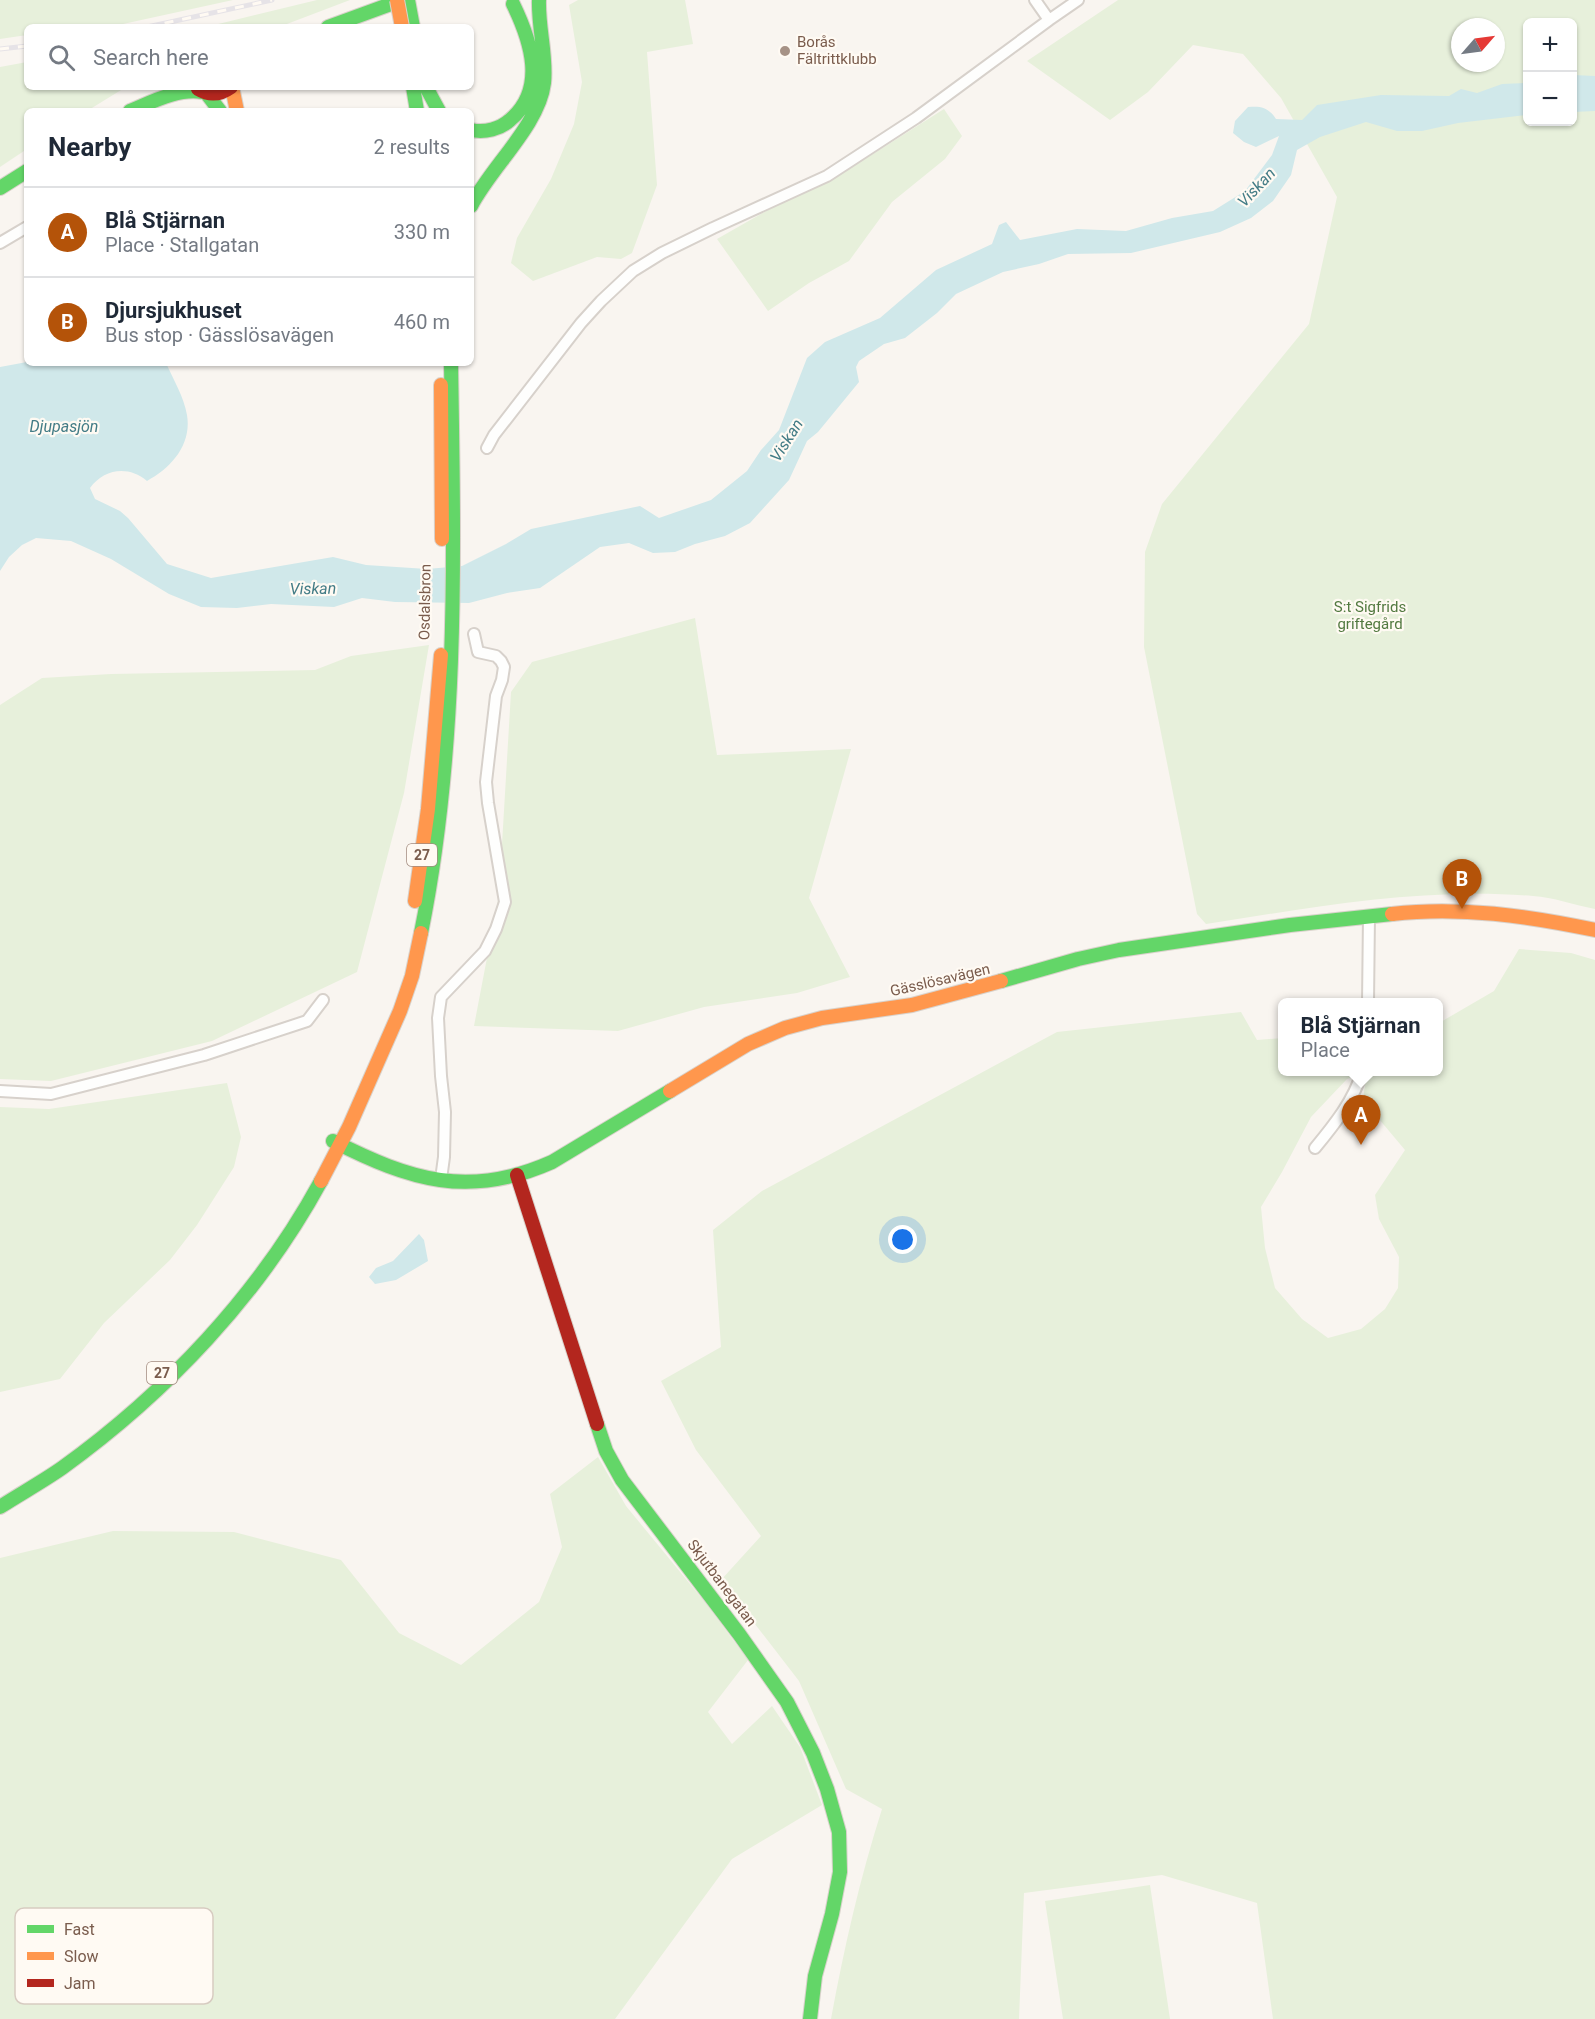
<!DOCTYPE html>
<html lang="en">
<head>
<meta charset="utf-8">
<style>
	body { margin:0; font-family:Roboto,sans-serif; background:#f6f6f7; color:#1f2937 }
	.controls { position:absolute; right:18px; top:18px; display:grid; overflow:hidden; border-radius:9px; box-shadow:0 2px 4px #0004 }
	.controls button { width:54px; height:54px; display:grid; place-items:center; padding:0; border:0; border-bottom:2px solid #e0e1e3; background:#fff; color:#1f2937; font:30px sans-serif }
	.compass { position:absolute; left:1451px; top:18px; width:54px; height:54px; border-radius:50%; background:#fff; box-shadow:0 2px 4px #0004; rotate:62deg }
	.you { position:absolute; left:903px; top:1240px; width:21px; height:21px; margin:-15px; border:4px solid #fff; border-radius:50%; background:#1a73e8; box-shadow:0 0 0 9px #1a73e833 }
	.badge { display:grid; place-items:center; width:39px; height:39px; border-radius:50%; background:#b45309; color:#fff; font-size:20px; font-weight:700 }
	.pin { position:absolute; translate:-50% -50px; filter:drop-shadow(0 2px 3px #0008) }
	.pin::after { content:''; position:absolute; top:32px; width:21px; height:18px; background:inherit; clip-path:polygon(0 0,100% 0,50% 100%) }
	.popup { position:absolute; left:1278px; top:998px; width:165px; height:78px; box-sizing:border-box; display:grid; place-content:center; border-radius:9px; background:#fff; filter:drop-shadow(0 2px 4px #0005); font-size:20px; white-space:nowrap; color:#747a83 }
	.popup b { font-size:22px; color:#1f2937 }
	.popup::after { content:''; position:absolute; left:50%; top:100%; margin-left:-12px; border:12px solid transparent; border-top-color:#fff }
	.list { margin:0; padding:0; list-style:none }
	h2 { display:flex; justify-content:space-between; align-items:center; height:78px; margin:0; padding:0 24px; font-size:26px }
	h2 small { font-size:20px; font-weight:400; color:#747a83 }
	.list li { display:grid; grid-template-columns:39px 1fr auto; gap:18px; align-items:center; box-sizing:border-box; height:90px; padding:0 24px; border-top:2px solid #e0e1e3 }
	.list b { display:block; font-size:22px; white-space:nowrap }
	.list p { margin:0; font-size:20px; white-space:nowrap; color:#747a83 }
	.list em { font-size:20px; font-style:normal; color:#747a83 }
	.icon { flex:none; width:33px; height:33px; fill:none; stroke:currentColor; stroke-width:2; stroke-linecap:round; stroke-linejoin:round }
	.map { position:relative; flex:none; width:1595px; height:2019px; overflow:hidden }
	.search { position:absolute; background:#fff; box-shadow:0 2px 4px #0004; left:24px; top:24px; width:450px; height:66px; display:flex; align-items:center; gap:15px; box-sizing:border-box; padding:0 21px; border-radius:9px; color:#747a83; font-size:22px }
	.panel { position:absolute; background:#fff; box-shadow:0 2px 4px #0004; left:24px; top:108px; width:450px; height:258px; border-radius:9px }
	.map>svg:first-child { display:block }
	.green { fill:#e7f0db; fill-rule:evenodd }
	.water { fill:#d0e8ea }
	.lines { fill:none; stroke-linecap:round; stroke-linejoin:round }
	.street-casing { stroke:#d7d1cb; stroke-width:14 }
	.fast-casing { stroke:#d9d2cb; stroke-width:16 }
	.slow-casing { stroke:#d9d2cb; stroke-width:16 }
	.jam-casing { stroke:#d9d2cb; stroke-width:16 }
	.street { stroke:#fefefd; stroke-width:10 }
	.fast { stroke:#63d668; stroke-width:14 }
	.slow { stroke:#ff974d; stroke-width:14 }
	.jam { stroke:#b3261e; stroke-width:14 }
	.rail-casing { stroke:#e6e3e7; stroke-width:5 }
	.rail { stroke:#fffaf3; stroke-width:3; stroke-dasharray:9; stroke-linecap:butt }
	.slow-bridge-casing { stroke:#dad1cc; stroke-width:16; stroke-linecap:butt }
	.slow-bridge { stroke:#ff974d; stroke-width:14 }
	.poi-dot { fill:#a69286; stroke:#fffaf3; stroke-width:2 }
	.labels { text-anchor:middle; stroke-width:4.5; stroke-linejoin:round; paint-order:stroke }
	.shield { fill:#fffaf3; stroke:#a28b7f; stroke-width:1.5 }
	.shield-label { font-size:14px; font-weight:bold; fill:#7a5c4d }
	.poi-label { font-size:15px; fill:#7a5c4d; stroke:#fffaf3; text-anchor:start }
	.street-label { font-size:15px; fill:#7a5c4d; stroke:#fffaf3 }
	.park-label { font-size:15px; fill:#537a41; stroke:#fffaf3 }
	.water-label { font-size:16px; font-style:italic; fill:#437c86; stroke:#fffaf3 }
	.key { fill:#fffaf3; stroke:#d7cbc1; stroke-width:1.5 }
	.key-label { font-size:16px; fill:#7a5c4d }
</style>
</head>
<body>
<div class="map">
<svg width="1595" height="2019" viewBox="0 0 1595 2019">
	<rect width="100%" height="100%" fill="#f9f5f0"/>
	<path class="green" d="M0,0H233L123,24L101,27H27V35L0,39Z
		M317,0H350L279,27H206Z
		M578,0H685L693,44L647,52L657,185L632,253L621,259L597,257L533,281L511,263L517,238L551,179L574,124L582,82L569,5Z
		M1118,0H1595V909C1574,905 1553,897 1533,896C1422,887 1315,907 1206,924L1197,914L1144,647L1145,552L1162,504L1309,324L1337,197L1281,98L1243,54L1193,45L1148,92L1110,120L1027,61ZM1528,22H1572V122H1528ZM1460,27H1496V63H1460Z
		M27,62V87H126L87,111H27V149L0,167V67Z
		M944,109L962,136L945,159L892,202L849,261L809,283L768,311L717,239L789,198L854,166Z
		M695,618L717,755L851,749L809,898L850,977L797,993L704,1007L618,1031L474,1026L499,895L511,692L532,662Z
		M429,645L404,793L357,972L212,1041L51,1081L0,1079V705L42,678L111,674L315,670L351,656Z
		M1519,949L1571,953L1595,960V2019H1273L1257,1903L1162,1875L1024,1893L1019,2019H831C844,1948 860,1878 882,1809L846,1789L799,1681L721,1580L761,1536L696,1450L661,1381L721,1347L713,1230L762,1191L1057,1032L1241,1012L1257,1040L1283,1038V1072H1439V1023L1494,991ZM1355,1076L1365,1085L1363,1100L1405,1150L1375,1195L1379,1219L1399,1257L1398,1288L1385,1309L1361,1329L1328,1338L1302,1319L1275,1288L1265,1248L1261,1207L1282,1172L1311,1117L1347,1079Z
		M227,1083L241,1137L234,1167L197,1225L170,1260L104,1323L60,1379L0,1392V1107L49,1109Z
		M598,1457L626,1506L704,1601L748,1660L708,1712L732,1744L772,1706L800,1747L822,1805L732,1859L615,2019H0V1558L113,1531L234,1532L341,1560L399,1633L461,1665L539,1602L562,1547L550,1494Z
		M1150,1885L1170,2019H1063L1045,1901Z"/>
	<path class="water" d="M1573,75L1595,76V111L1573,112Z
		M1527,83V115L1458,123L1422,131H1397L1366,122L1320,137L1297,150L1291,175L1273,201L1251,218L1220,232L1131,253L1068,254L1039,264L1003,272L956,294L937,313L905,338L884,344L859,361L856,367L859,382L818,432L807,441L789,480L750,523L725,536L695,544L675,552L653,553L629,543L600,547L540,588L507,593L469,603L395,602L362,598L334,607L271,604L237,608L201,607L169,594L111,559L71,541L36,538L22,545L9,557L0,571V367L27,362L166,363C173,379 184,397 187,415C192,445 171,468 147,481C128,465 104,469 90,488L95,499L120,511L128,518L167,564L211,578L333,557L366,565L427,569L462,566L506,544L531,529L640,506L659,518L711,500L747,471L761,450L779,430L807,358L825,342L880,318L936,270L992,244L999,225L1006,222L1020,240L1077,229L1126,231L1172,218L1213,211L1245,191L1272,155L1279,136L1256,147L1244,142L1233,133L1235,121L1248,107C1261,106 1268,107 1276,119L1302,120L1317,105L1381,95L1449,96L1461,89L1477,93L1502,84Z
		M419,1234L424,1240L428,1261L396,1280L375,1284L369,1277L376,1268L393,1261Z"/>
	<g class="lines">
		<defs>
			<path id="street" d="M1049,20L1078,0
				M0,243L27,227
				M487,448L494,435L581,323L601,301L633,271L662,253L713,228L827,176L916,118L1049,20L1035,0
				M1368,1002L1369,916
				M0,1091L51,1094L204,1055L307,1021L323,1000
				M1315,1148C1334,1125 1354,1100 1362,1072
				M441,1179L444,1157L445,1112L441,1076L438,1018L441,997L485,951L496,929L505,902L488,803L486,782L496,696L502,680L504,667L501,661L496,656L478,652L474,634"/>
			<path id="fast" d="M408,0L413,27
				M328,27L402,0
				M413,87L417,111
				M426,87L439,111
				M207,94L220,111
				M130,111C152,102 178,88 202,92
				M471,130C485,133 500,129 510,120C547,89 531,41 513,4
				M0,188L27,171
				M471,206C491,167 539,125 544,83C547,56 538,28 539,0
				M421,933C459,746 454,553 451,363
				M1001,981L1078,959L1119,950L1290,925L1392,914
				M333,1141C410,1180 469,1199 552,1162L670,1091
				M597,1424L606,1451L622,1480L739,1634L787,1702L813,1753L827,1789L839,1832L840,1872L832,1914L815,1976L810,2019
				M0,1507C20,1494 42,1482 62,1468C166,1393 259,1295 321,1181"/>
			<path id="slow" d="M232,87L237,111
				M441,385L442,539
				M415,901L428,809L441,655
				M1392,914C1460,906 1528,916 1595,930
				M670,1091L748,1044L785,1028L822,1018L912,1005L1001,981
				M321,1181L349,1127L400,1011L412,976L421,933"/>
			<path id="jam" d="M198,89C210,96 220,95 231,87
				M517,1175L597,1424"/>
		</defs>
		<use href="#street" class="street-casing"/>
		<use href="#fast" class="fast-casing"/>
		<use href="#slow" class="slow-casing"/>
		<use href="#jam" class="jam-casing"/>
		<use href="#street" class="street"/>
		<use href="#fast" class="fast"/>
		<use href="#slow" class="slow"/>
		<use href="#jam" class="jam"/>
		<defs>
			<path id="rail" d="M147,27L272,0
				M0,49L27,46"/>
		</defs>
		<use href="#rail" class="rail-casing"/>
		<use href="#rail" class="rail"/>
		<defs>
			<path id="slow-bridge" d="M397,0L402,27"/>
		</defs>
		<use href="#slow-bridge" class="slow-bridge-casing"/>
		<use href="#slow-bridge" class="slow-bridge"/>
	</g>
	<circle class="poi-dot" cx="785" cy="51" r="6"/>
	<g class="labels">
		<g class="shield">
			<rect x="407" y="844" width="30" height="22" rx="4.5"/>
			<rect x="147" y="1362" width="30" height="22" rx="4.5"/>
		</g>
		<g class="shield-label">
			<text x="422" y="860">27</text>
			<text x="162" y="1378">27</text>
		</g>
		<g class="poi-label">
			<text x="797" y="47">Borås<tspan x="797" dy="17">Fältrittklubb</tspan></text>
		</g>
		<g class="street-label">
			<text transform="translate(425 602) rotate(-89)" y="5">Osdalsbron</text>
			<text transform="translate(940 980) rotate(-13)" y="5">Gässlösavägen</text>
			<text transform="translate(722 1583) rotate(53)" y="5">Skjutbanegatan</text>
		</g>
		<g class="park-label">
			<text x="1370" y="612">S:t Sigfrids<tspan x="1370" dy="17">griftegård</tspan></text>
		</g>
		<g class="water-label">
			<text transform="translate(1256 187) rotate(-47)" y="6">Viskan</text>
			<text x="64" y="432">Djupasjön</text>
			<text transform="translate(786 440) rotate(-58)" y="6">Viskan</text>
			<text transform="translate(313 588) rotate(-1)" y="6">Viskan</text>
		</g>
	</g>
	<rect x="15" y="1908" width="198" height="96" rx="9" class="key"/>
	<rect x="27" y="1925" width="27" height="8" fill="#63d668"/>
	<rect x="27" y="1952" width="27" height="8" fill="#ff974d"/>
	<rect x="27" y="1979" width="27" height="8" fill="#b3261e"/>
	<g class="key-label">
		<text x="64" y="1935">Fast</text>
		<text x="64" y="1962">Slow</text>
		<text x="64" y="1989">Jam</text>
	</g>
</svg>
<div class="controls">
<button>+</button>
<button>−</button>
</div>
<svg class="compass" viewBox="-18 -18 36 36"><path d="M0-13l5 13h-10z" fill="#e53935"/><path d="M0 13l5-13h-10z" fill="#747a83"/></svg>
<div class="you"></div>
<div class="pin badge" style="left:1361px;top:1145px">A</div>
<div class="popup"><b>Blå Stjärnan</b>Place</div>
<div class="pin badge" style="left:1462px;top:909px">B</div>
<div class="search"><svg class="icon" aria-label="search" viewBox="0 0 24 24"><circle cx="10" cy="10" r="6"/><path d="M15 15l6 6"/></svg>Search here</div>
<section class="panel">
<h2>Nearby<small>2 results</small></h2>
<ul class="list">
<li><span class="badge">A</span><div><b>Blå Stjärnan</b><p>Place · Stallgatan</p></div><em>330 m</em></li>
<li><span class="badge">B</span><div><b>Djursjukhuset</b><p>Bus stop · Gässlösavägen</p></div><em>460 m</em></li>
</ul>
</section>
</div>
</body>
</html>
